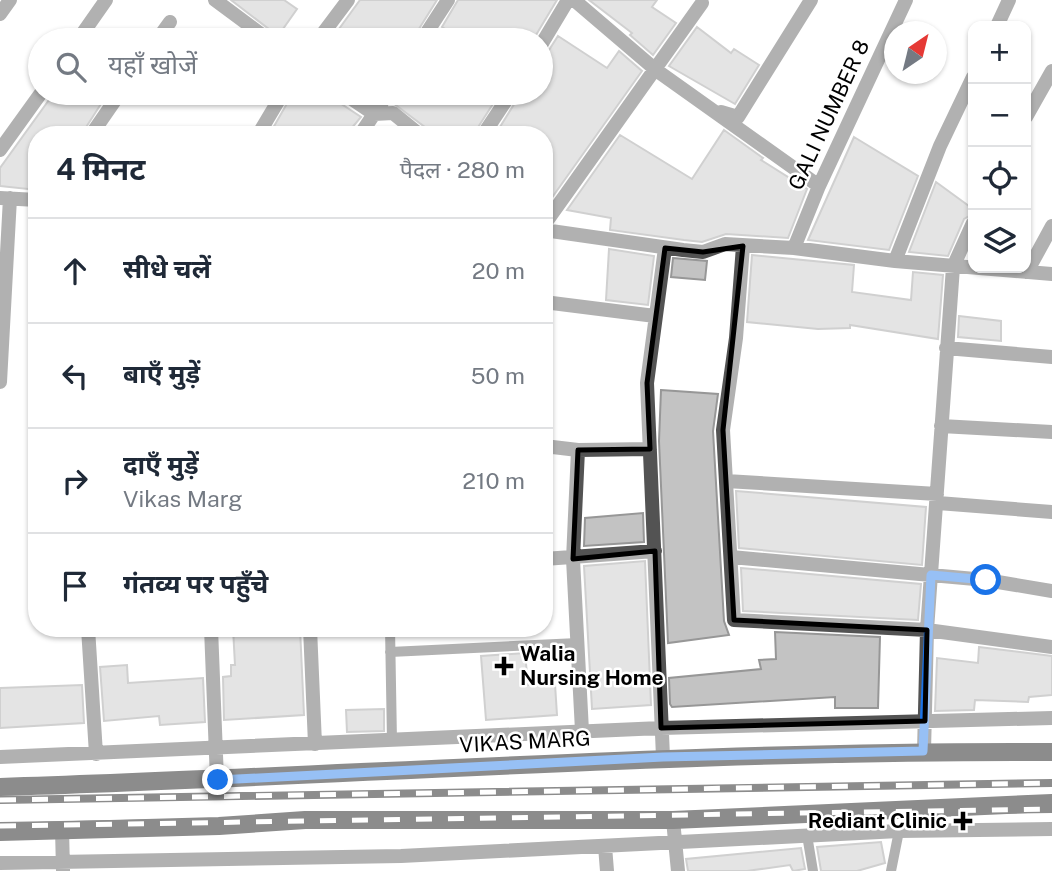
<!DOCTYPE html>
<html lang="hi">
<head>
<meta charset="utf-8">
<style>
	body { margin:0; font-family:"Public Sans","Noto Sans Devanagari",sans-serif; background:#f6f6f7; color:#1f2937 }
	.controls { position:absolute; right:21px; top:21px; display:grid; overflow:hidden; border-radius:14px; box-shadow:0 2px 5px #0004 }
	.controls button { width:63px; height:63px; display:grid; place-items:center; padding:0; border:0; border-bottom:2px solid #e0e1e3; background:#fff; color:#1f2937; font:35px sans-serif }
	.compass { position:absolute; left:884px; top:21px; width:63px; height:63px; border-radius:50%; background:#fff; box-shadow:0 2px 5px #0004; rotate:35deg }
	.stop { position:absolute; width:21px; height:21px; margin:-16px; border:5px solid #1a73e8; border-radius:50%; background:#fff }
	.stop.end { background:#1a73e8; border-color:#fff; box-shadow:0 2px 7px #0008 }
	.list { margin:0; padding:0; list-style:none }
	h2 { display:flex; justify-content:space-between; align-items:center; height:91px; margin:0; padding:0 28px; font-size:30px }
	h2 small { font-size:23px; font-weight:400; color:#747a83 }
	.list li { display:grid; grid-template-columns:46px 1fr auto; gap:21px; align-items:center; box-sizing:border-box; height:105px; padding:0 28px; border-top:2px solid #e0e1e3 }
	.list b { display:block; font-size:26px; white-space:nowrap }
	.list p { margin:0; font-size:23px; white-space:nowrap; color:#747a83 }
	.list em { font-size:23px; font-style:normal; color:#747a83 }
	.icon { flex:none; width:38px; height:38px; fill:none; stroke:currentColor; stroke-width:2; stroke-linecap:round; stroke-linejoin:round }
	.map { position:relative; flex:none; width:1052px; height:871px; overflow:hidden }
	.search { position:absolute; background:#fff; box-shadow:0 2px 5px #0004; left:28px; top:28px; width:525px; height:77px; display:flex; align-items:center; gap:18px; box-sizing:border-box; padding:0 24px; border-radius:38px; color:#747a83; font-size:26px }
	.panel { position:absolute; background:#fff; box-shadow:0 2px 5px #0004; left:28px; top:126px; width:525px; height:511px; border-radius:28px }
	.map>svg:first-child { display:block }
	.building { fill:#c3c3c3; stroke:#979797; stroke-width:2 }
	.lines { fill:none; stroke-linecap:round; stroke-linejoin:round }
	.service { stroke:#535353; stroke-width:10 }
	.minor { stroke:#535353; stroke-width:14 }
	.primary { stroke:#000; stroke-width:18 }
	.rail-casing { stroke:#000; stroke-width:8 }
	.rail { stroke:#fff; stroke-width:5; stroke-dasharray:16; stroke-linecap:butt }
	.route { stroke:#1a73e8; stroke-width:9 }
	.marked { fill:none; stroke:#000; stroke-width:5; stroke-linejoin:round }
	.poi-dot { fill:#000; stroke:#fff; stroke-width:2.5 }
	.labels { text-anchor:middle; stroke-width:5; stroke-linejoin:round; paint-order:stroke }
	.street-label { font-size:21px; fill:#000; stroke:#fff }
	.poi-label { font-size:21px; font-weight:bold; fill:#000; stroke:#fff; text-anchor:start }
</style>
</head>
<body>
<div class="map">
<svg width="1052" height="871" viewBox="0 0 1052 871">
	<rect width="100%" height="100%" fill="#fff"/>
	<path class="building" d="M231,0H284L297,9L278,36Z
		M360,0H437L412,40H331Z
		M458,0H557L533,40H463L442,27Z
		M589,0H657L652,7L676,23L653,55L630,35L632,33Z
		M697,27L731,53L734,49L759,65L735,104L669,66Z
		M558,36L607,68L619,51L642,71L546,206L544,135H495L521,93H541V55L549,50Z
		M54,93H108L81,135H37V190L0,186V168Z
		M293,93H333L337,101L361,117L346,135H269Z
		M398,93H500L473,135H429L426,128L393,103Z
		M724,130L763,158L761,160L807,189L788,238L726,234L702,242L684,240L610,230L611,218L567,210L620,135L692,179Z
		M854,137L918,176L889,250L808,240Z
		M936,182L973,209V214L964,219L948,256L909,252Z
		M609,249L654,256L648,305L606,300Z
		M752,255L854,265L852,292L911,300L913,272L943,275L938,339L850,325V328L818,329L747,322Z
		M673,258L707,261L705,280L671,277Z
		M959,316L1001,321V341L958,337Z
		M661,390L718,394L713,431L724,621L729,635L668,643L659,441Z
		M736,491L926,507L922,565L739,548Z
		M643,513L644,542L584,546L585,518Z
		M645,561L651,705L592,709L584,566Z
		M741,568L921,584L918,620L743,611Z
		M233,628H300L304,715L224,720L223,677L231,676V665H235Z
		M775,632L880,637L878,708H835V697L672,707L670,704L669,678L761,669L759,660L776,659Z
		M979,647L1052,656V695L1029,697L1028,702L975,700L974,710L935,711L937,658L978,663Z
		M525,653L528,685L555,684L557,715L486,720L481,656Z
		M127,665L128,683L203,678L205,722L160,725L159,716L104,721L100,667Z
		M82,685L84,723L0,728V688Z
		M384,709V731L347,732L346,710Z
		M881,842L885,863L857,871H821L817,847Z
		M801,848L805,869L793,871L790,865L747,871H688L686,859Z"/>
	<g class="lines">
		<path class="service" d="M390,628L392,741
			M390,652L578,643
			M807,835L813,871
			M891,871L899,831"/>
		<path class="minor" d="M215,0L269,40
			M574,0L656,70L819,186
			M0,14L10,0
			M997,26L1009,0
			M78,40L106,0
			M157,40L170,22
			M318,40L348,0
			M422,40L448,0
			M541,45L568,0
			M343,93L374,114L393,113L420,135
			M721,112L738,117L811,0
			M1026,117L1052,71
			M91,135L120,93
			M258,135L283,93
			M360,135L388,93
			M483,135L511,93
			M0,150L41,93
			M0,198L37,200
			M544,225L702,3
			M544,230L683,250L703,252L725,244L794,248L895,261L1052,274
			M743,246L736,338L723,430L734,620L927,630L1052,647
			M794,248L819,186L906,0
			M895,261L940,146L973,77
			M1027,272L1052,226
			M544,302L655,316
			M946,348L1052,357
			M0,382L10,198
			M941,426L1052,432
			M544,446L578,450L650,449
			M578,450L573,559L582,731
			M726,481L937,494
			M938,503L1052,512
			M731,557L986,580L1052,591
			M544,559L655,551
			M88,628L96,754
			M211,628L217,780
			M310,628L315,744
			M924,751L927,630L953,267L973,223
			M0,757L661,728L1052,718
			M663,757L647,383L665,248
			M673,820L678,871
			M62,829L63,870
			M605,846L607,871
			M0,863L401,856L899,831L1052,829"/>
		<path class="primary" d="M0,787C351,776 701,750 1052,752
			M0,832L219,826L305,820H673L1052,803"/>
		<defs>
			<path id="rail" d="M0,800L1052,783
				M0,826L1052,809"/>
		</defs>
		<use href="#rail" class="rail-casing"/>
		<use href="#rail" class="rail"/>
	</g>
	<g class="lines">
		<path class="route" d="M218,780L663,757L923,751L931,575L986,580"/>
	</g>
	<path d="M0 0H1052V871H0ZM743,246L723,430L734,620L927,630L925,721L661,728L655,551L573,559L578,450L650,449L647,383L665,248L703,252Z" fill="#fff" fill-opacity=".55" fill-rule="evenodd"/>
	<path class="marked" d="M743,246L723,430L734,620L927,630L925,721L661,728L655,551L573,559L578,450L650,449L647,383L665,248L703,252Z"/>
	<g class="poi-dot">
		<path d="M500.5 655.5h7v7h7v7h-7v7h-7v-7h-7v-7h7z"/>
		<path d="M959.5 810.5h7v7h7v7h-7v7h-7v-7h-7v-7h7z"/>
	</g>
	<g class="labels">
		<g class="street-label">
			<text transform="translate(829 115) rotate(-65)" y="7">GALI NUMBER 8</text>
			<text transform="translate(525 742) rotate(-3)" y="7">VIKAS MARG</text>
		</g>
		<g class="poi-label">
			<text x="520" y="661">Walia<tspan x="520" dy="24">Nursing Home</tspan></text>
			<text x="947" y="828" text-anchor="end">Rediant Clinic</text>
		</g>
	</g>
</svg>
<div class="controls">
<button>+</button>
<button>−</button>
<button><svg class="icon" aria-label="locate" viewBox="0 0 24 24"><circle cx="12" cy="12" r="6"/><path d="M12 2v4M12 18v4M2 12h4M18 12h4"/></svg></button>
<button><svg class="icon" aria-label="layers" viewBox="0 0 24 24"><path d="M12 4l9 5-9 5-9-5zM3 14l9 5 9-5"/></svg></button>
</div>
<svg class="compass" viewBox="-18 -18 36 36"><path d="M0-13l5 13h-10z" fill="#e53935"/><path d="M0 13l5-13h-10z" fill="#747a83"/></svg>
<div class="stop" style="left:986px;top:580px"></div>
<div class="stop end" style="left:218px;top:780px"></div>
<div class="search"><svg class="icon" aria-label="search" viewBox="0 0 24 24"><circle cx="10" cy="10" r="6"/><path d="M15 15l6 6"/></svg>यहाँ खोजें</div>
<section class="panel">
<h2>4 मिनट<small>पैदल · 280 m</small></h2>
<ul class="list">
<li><svg class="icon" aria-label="ahead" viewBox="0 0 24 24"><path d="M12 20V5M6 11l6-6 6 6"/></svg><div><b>सीधे चलें</b></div><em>20 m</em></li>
<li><svg class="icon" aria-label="left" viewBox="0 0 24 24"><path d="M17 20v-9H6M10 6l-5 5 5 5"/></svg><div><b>बाएँ मुड़ें</b></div><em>50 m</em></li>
<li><svg class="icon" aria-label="right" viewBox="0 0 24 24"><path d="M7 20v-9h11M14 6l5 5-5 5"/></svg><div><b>दाएँ मुड़ें</b><p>Vikas Marg</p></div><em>210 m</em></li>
<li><svg class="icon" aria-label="arrive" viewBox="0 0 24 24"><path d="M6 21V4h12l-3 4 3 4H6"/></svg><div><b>गंतव्य पर पहुँचे</b></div></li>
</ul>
</section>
</div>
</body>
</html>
